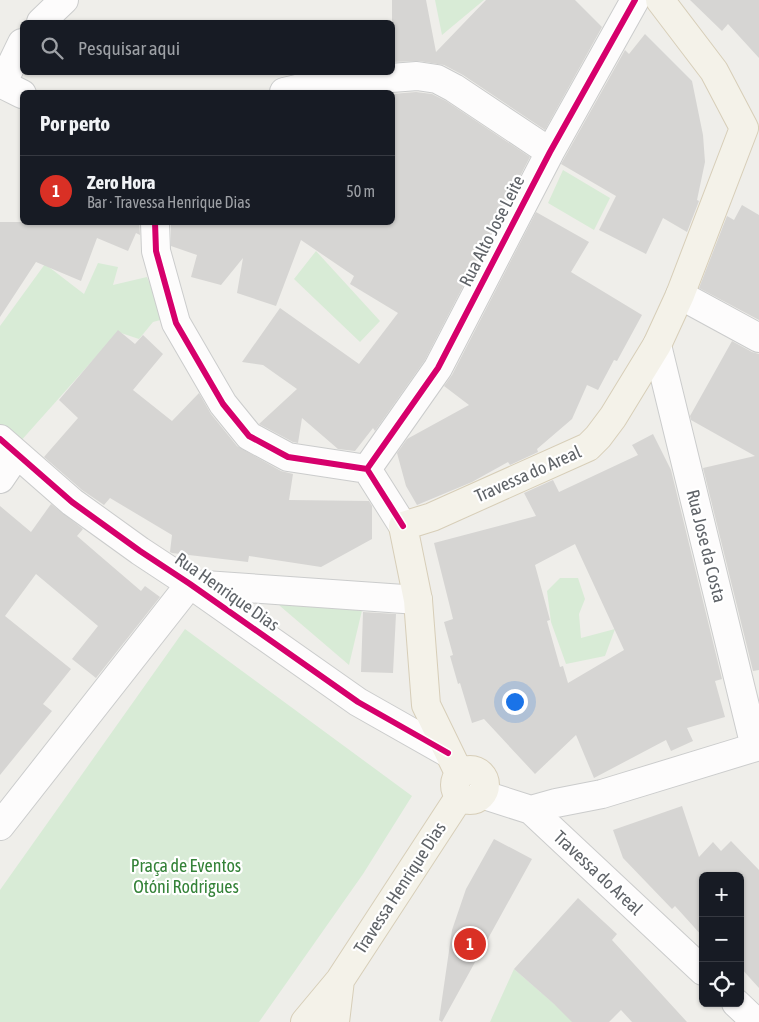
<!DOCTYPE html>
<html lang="pt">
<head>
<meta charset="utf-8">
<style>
	body { margin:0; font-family:"Asap Condensed",sans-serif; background:#242831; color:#f1f3f6 }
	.controls { position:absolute; right:15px; bottom:15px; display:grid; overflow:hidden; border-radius:8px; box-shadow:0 1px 4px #0004 }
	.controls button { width:45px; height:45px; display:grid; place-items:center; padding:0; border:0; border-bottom:1px solid #363941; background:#171b24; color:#f1f3f6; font:25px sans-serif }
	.you { position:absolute; left:514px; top:701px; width:18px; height:18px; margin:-12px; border:4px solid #fff; border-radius:50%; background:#1a73e8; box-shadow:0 0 0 8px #1a73e833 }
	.badge { display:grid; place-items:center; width:32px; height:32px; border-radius:50%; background:#d93025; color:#fff; font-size:16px; font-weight:700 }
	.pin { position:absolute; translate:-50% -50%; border:2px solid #fff; box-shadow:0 1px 5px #0006 }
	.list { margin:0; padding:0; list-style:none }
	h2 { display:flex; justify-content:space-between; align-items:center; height:65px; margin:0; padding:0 20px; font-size:21px }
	h2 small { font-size:16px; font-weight:400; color:#9ea1a6 }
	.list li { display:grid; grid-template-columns:32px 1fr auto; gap:15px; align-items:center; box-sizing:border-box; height:70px; padding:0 20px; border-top:1px solid #363941 }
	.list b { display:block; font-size:19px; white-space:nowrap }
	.list p { margin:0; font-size:16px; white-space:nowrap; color:#9ea1a6 }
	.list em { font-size:16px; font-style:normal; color:#9ea1a6 }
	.icon { flex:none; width:28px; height:28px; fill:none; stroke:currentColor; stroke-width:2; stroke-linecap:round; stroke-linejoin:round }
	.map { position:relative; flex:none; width:759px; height:1022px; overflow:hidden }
	.search { position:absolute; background:#171b24; box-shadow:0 1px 4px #0004; left:20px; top:20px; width:375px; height:55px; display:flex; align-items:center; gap:12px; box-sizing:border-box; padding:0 18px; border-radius:8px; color:#9ea1a6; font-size:19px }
	.panel { position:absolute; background:#171b24; box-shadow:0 1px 4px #0004; left:20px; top:90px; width:375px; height:135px; border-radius:8px }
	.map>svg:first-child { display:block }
	.green { fill:#d8ebd6 }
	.building { fill:#d6d5d3; fill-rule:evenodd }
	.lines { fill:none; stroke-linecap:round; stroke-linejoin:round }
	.minor-casing { stroke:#cbcccc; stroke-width:30 }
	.major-casing { stroke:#d7ceb8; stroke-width:30 }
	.minor { stroke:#fdfcfc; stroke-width:28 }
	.major { stroke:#f4f2e9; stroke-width:28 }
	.cycleway-casing { stroke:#fff; stroke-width:9 }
	.cycleway { stroke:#d6006c; stroke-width:6 }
	.labels { text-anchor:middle; stroke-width:4.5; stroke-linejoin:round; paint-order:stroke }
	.street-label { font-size:18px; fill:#5f6368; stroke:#fff }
	.park-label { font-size:18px; fill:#348238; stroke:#fff }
</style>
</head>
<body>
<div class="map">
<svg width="759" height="1022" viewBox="0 0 759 1022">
	<rect width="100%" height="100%" fill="#efeeea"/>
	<path class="green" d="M435,0H484L442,35Z
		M563,170L610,198L594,230L548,203Z
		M316,251L380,321L360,342L294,279Z
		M98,263L118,267L113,285L147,277L164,319L153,322L139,339L118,332L19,443L0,427V326L45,264L84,294Z
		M560,578H578L585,599L579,614L581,638L615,629L605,656L566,664L551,622L547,591Z
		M273,595L364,602L349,665L280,606Z
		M185,629L412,796L363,874L259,1022H0V890Z
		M514,969L575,1022H490Z"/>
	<path class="building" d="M392,0H426L436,52L486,0H575L602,27L545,130L463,75L444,65L419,61L392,62Z
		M690,0H759V58L728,24L722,31Z
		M645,34L692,81L703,135L705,162L697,200L699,201L687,232L663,218L646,254L599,230L616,196L561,164L625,50L629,54Z
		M416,92L432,94L446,101L530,157L425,360L375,431L373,428L355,451L338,449L302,418L298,443L293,442L259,424L297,389L263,365L242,362L280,308L359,364L398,313L350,284L354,276L301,240L276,306L237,293L243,258L221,285L191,277L197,255L171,246V222H392V94Z
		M742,205L759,215V320L699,288L727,216L734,220Z
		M536,212L589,242L571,272L642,315L617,361L614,360L598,390L587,385L572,419L537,449L538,452L510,465L508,462L472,482L417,505L406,486L397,453L407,439L469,405L444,386L452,375Z
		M0,222H139L140,235L136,233L128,251L97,238L81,281L36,262L0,317Z
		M118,330L135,344L143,335L163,354L133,390L172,421L199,393L211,414L237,446L281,471L293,474L289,500L369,501L372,506V539L321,567L249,556L248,562L172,553L170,552L172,535L110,498L104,505L82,490L44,457L78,418L59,400Z
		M732,341L752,352L759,354V670L753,671L703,468L755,456L691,420L690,416Z
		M653,434L671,470L722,679L715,681L725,717L687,728L693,741L671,751L666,740L594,778L576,735L535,774L484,719L472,723L460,683L458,684L450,656L453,655L444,622L453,619L434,543L536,516L524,493L553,480L559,492L638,455L632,445ZM575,544L624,650L568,683L563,666L560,667L547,621L550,620L535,565Z
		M51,504L83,529L77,536L99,555L141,591L145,586L160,597L96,678L72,659L98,626L36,574L5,616L71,669L43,704L52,711L0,775V506L31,532Z
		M363,612L396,614L393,673L361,672Z
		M682,806L699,857L713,842L721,851L731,841L759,870V988L740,967V876H703V937L675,906L672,909L623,858L613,830Z
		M494,839L532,859L442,1022L439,1020L452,930L466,889Z
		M578,898L617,934L612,940L687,1022H632L621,1010L609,1022H572L554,1004L514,969Z"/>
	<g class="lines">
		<defs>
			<path id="minor" d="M41,22L64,0
				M22,43L2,84L22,94
				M284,92L310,86L365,80L417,76L437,79L454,88L550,152
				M155,222L156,251L176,323L223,404L249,436L288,457L367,469L403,526
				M680,295L759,338
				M657,345L755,747
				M0,439L72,502L140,551L190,584L358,702L448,753
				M367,469L438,368L550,152L635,0
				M0,479L17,454
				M190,584L418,600
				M481,794L531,810L703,971
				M531,810L556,803L602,794L759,746
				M0,826L190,584
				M736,1003L756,1022"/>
			<path id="major" d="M455 785a15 15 0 1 1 30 0a15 15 0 1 1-30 0Z
				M460,775L426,705L418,600L403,526L432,517L588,447L598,437L613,417L657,345L680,295L744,128L714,71L660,0
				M305,1022L340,980L460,796
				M335,1022L340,980"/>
		</defs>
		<use href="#minor" class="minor-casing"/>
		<use href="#major" class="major-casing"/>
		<use href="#minor" class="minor"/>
		<use href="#major" class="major"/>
		<defs>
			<path id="cycleway" d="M155,222L156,251L176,323L223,404L249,436L288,457L367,469L403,526
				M0,439L72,502L140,551L190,584L358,702L448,753
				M367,469L438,368L550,152L635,0"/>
		</defs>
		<use href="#cycleway" class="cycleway-casing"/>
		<use href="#cycleway" class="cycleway"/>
	</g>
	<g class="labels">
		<g class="street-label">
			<text transform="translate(492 231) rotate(-63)" y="6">Rua Alto Jose Leite</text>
			<text transform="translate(528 474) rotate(-24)" y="6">Travessa do Areal</text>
			<text transform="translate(706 546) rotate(76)" y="6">Rua Jose da Costa</text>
			<text transform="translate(227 592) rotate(35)" y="6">Rua Henrique Dias</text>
			<text transform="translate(598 873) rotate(43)" y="6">Travessa do Areal</text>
			<text transform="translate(400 888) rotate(-57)" y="6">Travessa Henrique Dias</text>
		</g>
		<g class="park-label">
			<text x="186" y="872">Praça de Eventos<tspan x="186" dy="21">Otóni Rodrigues</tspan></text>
		</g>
	</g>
</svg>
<div class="controls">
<button>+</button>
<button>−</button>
<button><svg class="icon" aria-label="locate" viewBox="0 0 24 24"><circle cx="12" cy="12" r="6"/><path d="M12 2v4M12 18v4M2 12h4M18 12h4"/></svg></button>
</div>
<div class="you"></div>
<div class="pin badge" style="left:470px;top:944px">1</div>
<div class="search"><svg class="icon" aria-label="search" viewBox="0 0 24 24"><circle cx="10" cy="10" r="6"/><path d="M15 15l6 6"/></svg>Pesquisar aqui</div>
<section class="panel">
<h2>Por perto<small></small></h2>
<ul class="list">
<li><span class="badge">1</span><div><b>Zero Hora</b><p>Bar · Travessa Henrique Dias</p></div><em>50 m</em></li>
</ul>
</section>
</div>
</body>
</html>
